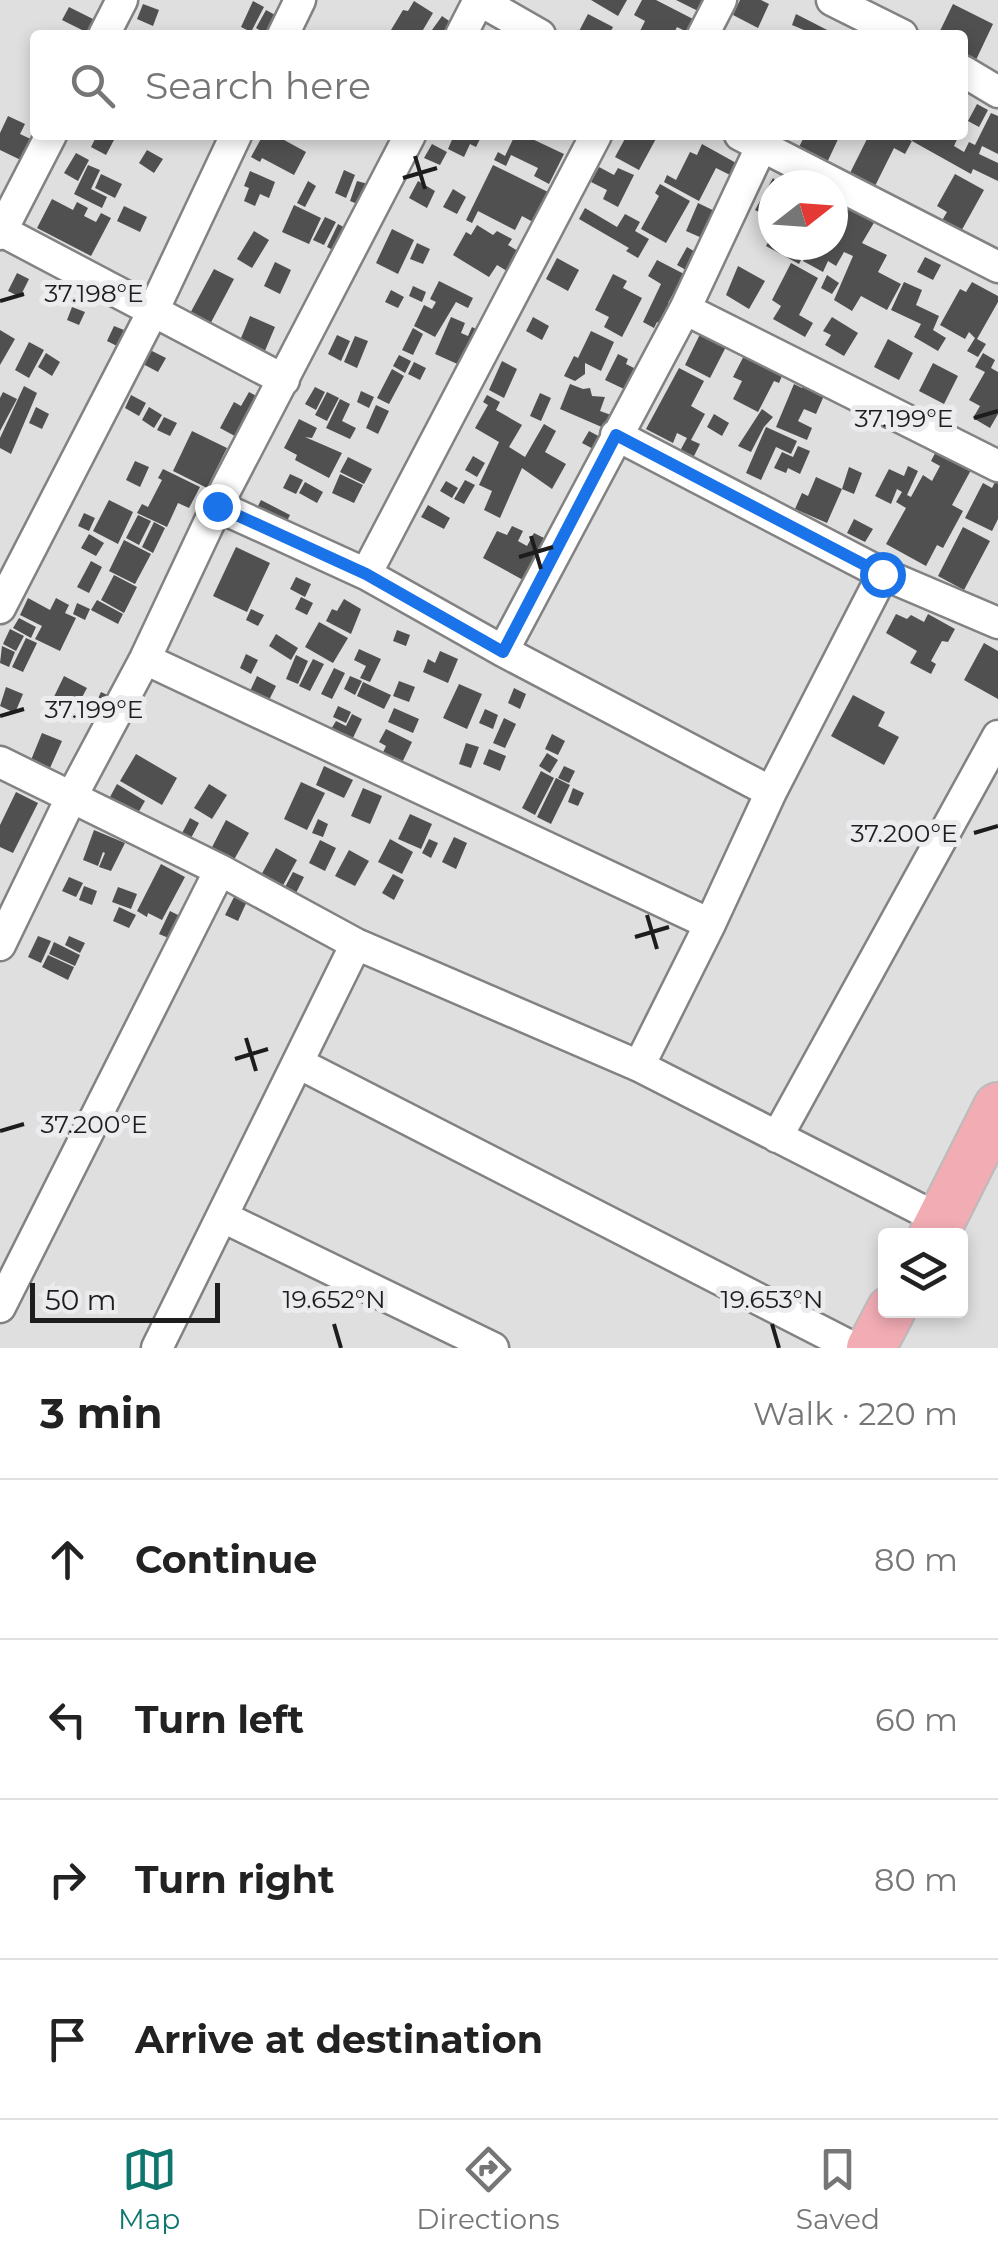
<!DOCTYPE html>
<html lang="en">
<head>
<meta charset="utf-8">
<style>
	body { margin:0; font-family:Montserrat,sans-serif; background:#f6f6f6; color:#222 }
	.controls { position:absolute; right:30px; bottom:30px; display:grid; overflow:hidden; border-radius:10px; box-shadow:0 5px 15px #0003 }
	.controls button { width:90px; height:90px; display:grid; place-items:center; padding:0; border:0; border-bottom:2px solid #e0e0e0; background:#fff; color:#222; font:50px sans-serif }
	.compass { position:absolute; left:758px; top:170px; width:90px; height:90px; border-radius:50%; background:#fff; box-shadow:0 5px 15px #0003; rotate:73deg }
	.scale { position:absolute; left:30px; bottom:25px; width:190px; box-sizing:border-box; padding-left:10px; border:5px solid #1d1d1e; border-top:0; font-size:28px; line-height:35px; white-space:nowrap; color:#1d1d1e; -webkit-text-stroke:8px #ececee; paint-order:stroke }
	.stop { position:absolute; width:30px; height:30px; margin:-22px; border:8px solid #1a73e8; border-radius:50%; background:#fff }
	.stop.end { background:#1a73e8; border-color:#fff; box-shadow:0 2px 10px #0008 }
	.list { margin:0; padding:0; list-style:none }
	h2 { display:flex; justify-content:space-between; align-items:center; height:130px; margin:0; padding:0 40px; font-size:42px }
	h2 small { font-size:32px; font-weight:400; color:#767676 }
	.list li { display:grid; grid-template-columns:65px 1fr auto; gap:30px; align-items:center; box-sizing:border-box; height:160px; padding:0 40px; border-top:2px solid #e0e0e0 }
	.list b { display:block; font-size:38px; white-space:nowrap }
	.list em { font-size:32px; font-style:normal; color:#767676 }
	.icon { flex:none; width:55px; height:55px; fill:none; stroke:currentColor; stroke-width:2; stroke-linecap:round; stroke-linejoin:round }
	.map { position:relative; flex:none; width:998px; height:1348px; overflow:hidden }
	.search { position:absolute; background:#fff; box-shadow:0 5px 15px #0003; left:30px; right:30px; top:30px; height:110px; display:flex; align-items:center; gap:25px; box-sizing:border-box; padding:0 35px; border-radius:10px; color:#767676; font-size:38px }
	.sheet { height:770px; background:#fff }
	nav { display:flex; justify-content:space-around; align-items:center; box-sizing:border-box; height:140px; border-top:2px solid #e0e0e0; background:#fff; font-size:28px; color:#767676 }
	nav a { display:grid; justify-items:center; gap:5px }
	nav .on { color:#0f766e }
	.map>svg:first-child { display:block }
	.building { fill:#515050 }
	.lines { fill:none; stroke-linecap:round; stroke-linejoin:round }
	.street-casing { stroke:#828283; stroke-width:35 }
	.primary-casing { stroke:#bbbbbc; stroke-width:52 }
	.street { stroke:#fff; stroke-width:30 }
	.primary { stroke:#f2acb4; stroke-width:48 }
	.route { stroke:#1a73e8; stroke-width:12 }
	.ticks { fill:none; stroke:#1d1d1e; stroke-width:4 }
	.ticks-label { font-size:25px; text-anchor:middle; fill:#1d1d1e; stroke:#ececee; stroke-width:10; stroke-linejoin:round; paint-order:stroke }
</style>
</head>
<body>
<div class="map">
<svg width="998" height="1348" viewBox="0 0 998 1348">
	<rect width="100%" height="100%" fill="#dfdfe0"/>
	<path class="building" d="M591,0H627L618,16Z
		M642,0H656L693,19L687,32L677,27L673,35H638L645,21L634,15Z
		M676,0H704L698,11Z
		M740,0H761L769,4L758,28L733,15Z
		M253,1L264,7L251,32L241,27Z
		M414,1L433,13L420,35H388L403,10L408,11Z
		M143,4L159,10L153,26L137,19Z
		M953,4L993,24L975,62L963,56V35H938Z
		M69,7L97,21L90,34L62,20Z
		M266,10L277,16L266,34L256,28Z
		M588,14L613,27L609,35H577Z
		M796,14L837,35H801L804,30L792,25Z
		M442,16L452,23L444,35L432,30Z
		M977,104L988,110L979,127L968,121Z
		M991,113L998,116V154L982,146L979,154L998,163V181L973,169L971,174L912,141L905,154L894,148L872,192L847,179L869,135H900L912,141L914,135H959L954,146L964,152L969,142L975,145Z
		M8,116L25,124L20,134L37,142L27,163L0,150V133Z
		M97,135L114,140L106,155L91,147Z
		M263,135H275L306,152L294,175L262,158L260,162L251,157Z
		M454,135H482L476,147L470,144L464,157L448,149Z
		M515,135H532L530,138L564,154L549,184L534,176L538,168L511,155L506,166L494,160L498,152L505,156Z
		M627,135H658L639,170L615,157Z
		M805,135H840L824,169L795,155Z
		M432,144L447,152L440,165L424,158Z
		M702,144L738,164L732,176L716,168L699,201L664,182L667,175L676,180L690,152L697,155Z
		M147,150L163,159L154,173L139,163Z
		M76,153L89,160L78,181L64,173Z
		M88,165L100,170L91,189L107,197L102,208L74,194Z
		M493,165L548,192L533,222L522,216L515,230L478,211L472,223L466,220Z
		M599,167L614,175L618,168L634,175L618,207L603,199L607,190L591,182Z
		M344,170L355,175L346,198L335,193Z
		M250,171L275,182L269,198L260,194L255,206L244,201L249,188L244,186Z
		M101,174L122,184L115,198L95,188Z
		M955,174L984,190L959,235L940,224L947,212L937,206Z
		M773,178L780,185H773V219L755,210Z
		M308,181L316,186L305,207L297,203Z
		M357,181L368,184L360,205L350,201Z
		M418,181L435,191L427,208L409,198Z
		M660,184L690,201L666,243L641,229L659,196L655,193Z
		M453,189L466,197L457,214L443,207Z
		M833,198L875,221L862,243L887,255L878,272L901,284L887,310L861,296L852,311L834,300L853,256L844,252L836,266L828,261L823,272L803,261L811,245H833Z
		M52,199L73,210L77,202L88,208L84,216L96,222L101,213L111,218L91,256L37,228Z
		M698,203L725,216L702,238L686,231Z
		M294,205L321,218L309,244L282,232Z
		M124,206L147,217L140,232L117,221Z
		M585,208L617,227L625,214L640,222L635,231L649,239L638,258L626,251L629,248L579,219Z
		M325,217L336,222L324,245L313,240Z
		M338,224L349,230L339,253L327,247Z
		M477,225L493,235L497,231L512,239L508,245L518,251L507,271L497,265L489,277L453,255L466,232L471,235Z
		M392,229L414,240L398,274L376,263Z
		M254,231L269,240L252,268L237,259Z
		M773,234V245H795L805,252L799,264L766,246Z
		M417,243L430,249L423,264L410,259Z
		M687,247L697,253L686,270L677,265Z
		M925,257L941,265L933,280L917,272Z
		M557,258L579,270L568,291L546,279Z
		M657,260L684,274L668,303L680,309L671,328L657,322L654,328L643,322L661,284L648,276Z
		M275,262L291,270L280,294L264,286Z
		M791,263L818,278L799,315L813,323L805,337L773,319L781,306L772,300Z
		M738,266L765,281L749,309L726,295Z
		M214,269L234,279L207,330L187,319Z
		M17,273L29,279L20,297L8,291Z
		M613,274L627,281L623,288L642,298L622,337L604,327L609,317L595,310Z
		M827,275L839,283L832,294L821,288Z
		M439,281L473,298L468,308L456,302L435,337L414,326L424,305L432,309L436,302L430,299Z
		M904,282L922,290L916,305L939,316L933,330L946,338L938,351L914,337L921,324L891,310Z
		M972,282L998,296V302L977,339L986,344L978,357L967,351L975,338L969,332L965,339L940,325L960,289L966,292Z
		M413,286L426,292L422,302L409,296Z
		M391,290L404,297L398,308L385,302Z
		M72,307L85,312L79,325L67,320Z
		M250,316L275,327L264,353L239,343Z
		M451,317L465,323L461,333L468,336L472,327L478,330L462,366L435,354Z
		M533,317L549,326L542,340L526,331Z
		M832,317L858,333L844,356L825,345L831,335L823,331Z
		M114,326L124,330L117,346L107,341Z
		M704,326L730,339L710,378L685,365Z
		M413,328L423,334L413,355L402,350Z
		M0,330L15,339L0,365Z
		M591,331L614,342L601,371L585,363V374L575,381L564,376L574,356L578,358Z
		M337,335L350,341L341,361L328,354Z
		M355,336L368,341L357,368L344,362Z
		M888,339L913,353L899,380L874,367Z
		M29,342L44,350L29,378L15,370Z
		M749,346L780,361L775,371L782,376L779,383L774,381L758,412L733,399L742,381L733,377Z
		M150,350L166,358L158,372L143,364Z
		M46,353L60,362L52,376L38,367Z
		M983,353L995,360L991,368L998,372V414L990,428L973,418L980,406L969,400L985,372L975,367Z
		M618,354L628,359L626,364L634,368L624,389L605,380Z
		M399,355L411,361L405,373L393,366Z
		M502,361L517,369L504,398L489,390Z
		M414,362L426,368L420,380L408,374Z
		M933,363L958,376L944,404L919,391Z
		M679,368L704,381L691,406L705,414L691,440L700,444L693,458L680,451L687,438L677,433L673,443L646,429Z
		M392,369L404,376L389,404L377,398Z
		M808,375L829,384L816,414L804,409L798,421L812,428L807,440L776,427L794,384L802,388Z
		M570,384L583,389L590,388L592,396L605,397L600,411L611,415L616,403L619,405L607,433L604,428L560,409Z
		M24,386L37,393L11,454L0,448V438Z
		M315,387L325,392L316,410L305,404Z
		M361,391L374,397L369,408L357,402Z
		M3,392L17,399L0,431V398Z
		M249,392L266,401L244,441L220,428L234,402L241,406Z
		M327,392L339,398L327,421L315,415Z
		M540,393L551,398L541,421L530,416Z
		M131,395L146,403L139,416L125,408Z
		M487,395L500,402L496,410L522,425L509,447L525,457L544,424L556,431L545,452L566,464L552,489L522,468L500,518L484,510L492,491L479,485L499,442L475,428L488,405L483,402Z
		M340,399L350,404L342,421L356,428L350,439L326,428Z
		M376,405L389,411L378,434L366,428Z
		M36,407L49,414L42,429L29,423Z
		M149,407L162,415L154,428L142,420Z
		M762,409L773,417L764,427L751,452L738,446Z
		M714,414L729,423L722,436L707,427Z
		M164,417L177,423L170,436L157,430Z
		M299,419L317,428L312,438L305,437L342,453L329,478L295,460L297,455L284,448Z
		M766,427L797,441L791,454L776,447L761,480L746,473Z
		M192,431L227,448L207,488L173,471Z
		M589,431L604,439L597,451L582,443Z
		M942,440L977,459L952,505L963,511L943,548L937,545L926,566L886,544L906,508L896,502L902,492L897,489L891,504L875,496L889,469L904,476L908,466L918,471L907,495L911,497L923,475L932,481L940,466L931,461Z
		M798,446L810,451L800,474L788,468L786,473L774,468L782,452L793,457Z
		M473,456L485,463L477,477L465,470Z
		M348,457L372,469L364,484L340,472Z
		M135,461L149,467L140,487L126,480Z
		M849,467L862,473L854,494L842,489Z
		M163,469L200,487L189,508L178,503L167,527L137,513L142,504L148,507L162,480L158,478Z
		M290,474L303,480L296,494L283,488Z
		M340,474L363,485L354,503L332,493Z
		M998,476V519L992,531L965,518L983,483L992,488Z
		M816,477L842,489L827,523L795,509L802,493L808,496Z
		M465,480L475,485L464,504L454,499Z
		M446,481L458,488L452,498L440,491Z
		M305,482L323,492L317,503L299,493Z
		M109,500L133,512L118,544L93,531Z
		M261,500L290,515L282,531L253,516Z
		M428,505L450,518L444,529L421,517Z
		M84,513L95,518L89,531L78,526Z
		M138,515L151,521L139,545L126,538Z
		M854,519L873,529L865,542L847,533Z
		M154,522L165,528L153,553L142,547Z
		M512,526L523,531L518,541L527,546L534,533L556,544L534,586L483,558L497,531L507,535Z
		M963,527L990,541L964,590L938,576Z
		M89,534L104,543L96,556L81,548Z
		M124,540L151,554L135,584L109,571Z
		M236,547L270,563L247,612L213,596Z
		M91,561L102,567L89,593L77,587Z
		M114,575L137,587L124,613L101,600Z
		M296,577L311,584L305,597L290,589Z
		M301,597L313,603L307,615L295,609Z
		M28,598L50,610L56,598L69,605L65,613L76,618L60,651L35,639L42,626L20,615Z
		M344,599L361,609L351,634L326,621L332,609L337,611Z
		M97,600L123,614L118,624L91,610Z
		M77,603L90,609L85,620L73,614Z
		M251,609L264,615L258,626L246,620Z
		M896,614L907,619L911,615L924,622L928,614L955,629L948,642L942,641L931,661L936,664L931,674L910,663L917,651L886,633Z
		M19,618L36,627L31,638L13,628Z
		M319,622L348,638L333,663L305,647Z
		M10,629L24,636L16,651L3,644Z
		M397,630L410,635L406,646L393,641Z
		M276,634L298,648L291,660L269,646Z
		M26,638L37,643L23,672L12,667Z
		M984,643L998,651V699L964,680Z
		M2,646L15,652L9,667L0,663Z
		M359,649L381,659L370,682L360,678L366,666L354,660Z
		M440,651L458,659L448,683L423,672L428,659L435,663Z
		M246,654L258,660L251,674L240,668Z
		M296,655L308,661L298,684L286,679Z
		M313,659L324,664L310,691L299,686Z
		M334,668L345,673L332,699L321,694Z
		M64,676L87,688L80,701L71,696L64,709L51,703Z
		M257,676L276,686L269,700L250,691Z
		M350,676L362,681L355,695L344,689Z
		M399,681L415,687L409,702L393,696Z
		M363,682L391,695L384,709L357,696Z
		M459,684L482,694L467,729L443,718Z
		M6,687L23,694L15,713L0,706Z
		M514,688L526,694L520,709L508,703Z
		M101,692L116,699L105,724L90,716Z
		M853,695L885,712L878,726L899,737L884,765L831,736Z
		M338,706L351,712L346,723L333,717Z
		M394,708L419,719L413,733L388,722Z
		M485,709L498,715L493,729L479,723Z
		M352,714L362,719L351,742L330,731L336,721L346,726Z
		M504,718L516,724L505,748L493,743Z
		M386,729L412,742L399,769L380,759L386,746L379,742Z
		M42,733L62,741L50,768L31,760Z
		M552,734L565,741L558,755L545,749Z
		M466,743L479,747L471,768L459,764Z
		M489,749L506,756L500,771L483,764Z
		M547,753L558,760L550,773L539,766Z
		M136,754L177,778L162,805L120,781Z
		M324,766L353,780L344,798L316,785Z
		M564,766L575,771L569,783L558,778Z
		M541,771L554,778L535,815L522,808Z
		M556,778L570,785L551,824L537,817Z
		M301,782L325,793L307,830L284,819Z
		M117,784L145,801L138,813L110,797Z
		M209,784L227,795L212,819L194,808Z
		M363,788L382,796L370,824L351,816Z
		M573,788L584,793L578,806L568,802Z
		M16,792L38,803L13,853L0,847V825Z
		M410,814L432,824L421,849L398,839Z
		M190,818L199,823L190,840L181,835Z
		M318,819L328,824L323,837L312,833Z
		M226,820L249,833L231,865L209,853Z
		M94,830L125,843L111,871L99,867L105,853L103,852L98,866L83,860Z
		M454,837L467,843L456,869L442,862Z
		M390,839L413,852L402,874L378,862Z
		M429,839L438,843L431,858L422,853Z
		M320,840L336,848L325,871L309,863Z
		M276,848L297,860L281,889L260,877Z
		M349,850L369,861L355,886L335,876Z
		M161,864L185,877L162,920L148,913L147,917L137,911Z
		M293,872L304,877L296,893L285,887Z
		M393,874L404,880L394,900L382,893Z
		M69,877L83,883L76,897L62,891Z
		M84,886L97,891L92,905L79,900Z
		M118,887L137,894L131,909L112,902Z
		M236,893L248,899L238,921L225,915Z
		M119,907L136,915L129,928L113,921Z
		M170,911L182,917L171,939L159,934Z
		M38,936L51,941L41,963L28,957Z
		M69,936L85,943L80,953L65,945Z
		M54,942L80,955L75,966L49,954Z
		M48,955L74,967L68,980L42,967Z"/>
	<g class="lines">
		<defs>
			<path id="street" d="M479,0L540,35
				M832,0L902,35
				M104,35L122,0
				M283,35L300,0
				M461,35L479,0
				M703,35L721,0
				M963,71L998,92
				M740,135L998,267
				M0,230L284,380
				M0,234L51,135
				M685,309L998,466
				M616,435L883,574L998,623
				M217,506L366,574L503,651L771,792L710,924L639,1066
				M366,574L596,135
				M0,608L152,313L236,135
				M503,651L685,309L762,145
				M145,659L710,924
				M0,762L220,870L356,944L639,1066L941,1220
				M771,792L883,574
				M0,945L72,796L145,659L217,506L410,135
				M298,1063L854,1348
				M777,1137L998,736
				M223,1217L493,1348
				M0,1307L220,870
				M157,1348L356,944"/>
			<path id="primary" d="M933,1236L998,1107
				M871,1348L891,1310"/>
		</defs>
		<use href="#street" class="street-casing"/>
		<use href="#primary" class="primary-casing"/>
		<use href="#street" class="street"/>
		<use href="#primary" class="primary"/>
	</g>
	<g class="lines">
		<path class="route" d="M217,506L366,574L503,652L616,435L882,574"/>
	</g>
	<path class="ticks" d="M415,156L425,189M403,178L437,168M0,301L24,294M974,418L998,411M531,536L541,569M519,557L553,547M0,716L24,709M974,833L998,826M647,915L657,949M635,937L669,927M246,1038L256,1071M235,1059L268,1049M0,1131L24,1124M334,1324L341,1348M772,1324L779,1348"/>
	<g class="ticks-label">
		<text x="94" y="302">37.198°E</text>
		<text x="904" y="427">37.199°E</text>
		<text x="94" y="718">37.199°E</text>
		<text x="904" y="842">37.200°E</text>
		<text x="94" y="1133">37.200°E</text>
		<text x="334" y="1308">19.652°N</text>
		<text x="772" y="1308">19.653°N</text>
	</g>
</svg>
<div class="controls">
<button><svg class="icon" aria-label="layers" viewBox="0 0 24 24"><path d="M12 4l9 5-9 5-9-5zM3 14l9 5 9-5"/></svg></button>
</div>
<svg class="compass" viewBox="-18 -18 36 36"><path d="M0-13l5 13h-10z" fill="#e53935"/><path d="M0 13l5-13h-10z" fill="#767676"/></svg>
<div class="scale">50 m</div>
<div class="stop" style="left:882px;top:574px"></div>
<div class="stop end" style="left:217px;top:506px"></div>
<div class="search"><svg class="icon" aria-label="search" viewBox="0 0 24 24"><circle cx="10" cy="10" r="6"/><path d="M15 15l6 6"/></svg>Search here</div>
</div>
<section class="sheet">
<h2>3 min<small>Walk · 220 m</small></h2>
<ul class="list">
<li><svg class="icon" aria-label="ahead" viewBox="0 0 24 24"><path d="M12 20V5M6 11l6-6 6 6"/></svg><div><b>Continue</b></div><em>80 m</em></li>
<li><svg class="icon" aria-label="left" viewBox="0 0 24 24"><path d="M17 20v-9H6M10 6l-5 5 5 5"/></svg><div><b>Turn left</b></div><em>60 m</em></li>
<li><svg class="icon" aria-label="right" viewBox="0 0 24 24"><path d="M7 20v-9h11M14 6l5 5-5 5"/></svg><div><b>Turn right</b></div><em>80 m</em></li>
<li><svg class="icon" aria-label="arrive" viewBox="0 0 24 24"><path d="M6 21V4h12l-3 4 3 4H6"/></svg><div><b>Arrive at destination</b></div></li>
</ul>
</section>
<nav>
<a class="on"><svg class="icon" aria-label="map" viewBox="0 0 24 24"><path d="M3 6l6-2 6 2 6-2v14l-6 2-6-2-6 2zM9 4v14M15 6v14"/></svg>Map</a>
<a><svg class="icon" aria-label="directions" viewBox="0 0 24 24"><path d="M12 3l9 9-9 9-9-9zM9 14v-3h6M13 9l2 2-2 2"/></svg>Directions</a>
<a><svg class="icon" aria-label="saved" viewBox="0 0 24 24"><path d="M7 4h10v16l-5-4-5 4z"/></svg>Saved</a>
</nav>
</body>
</html>
